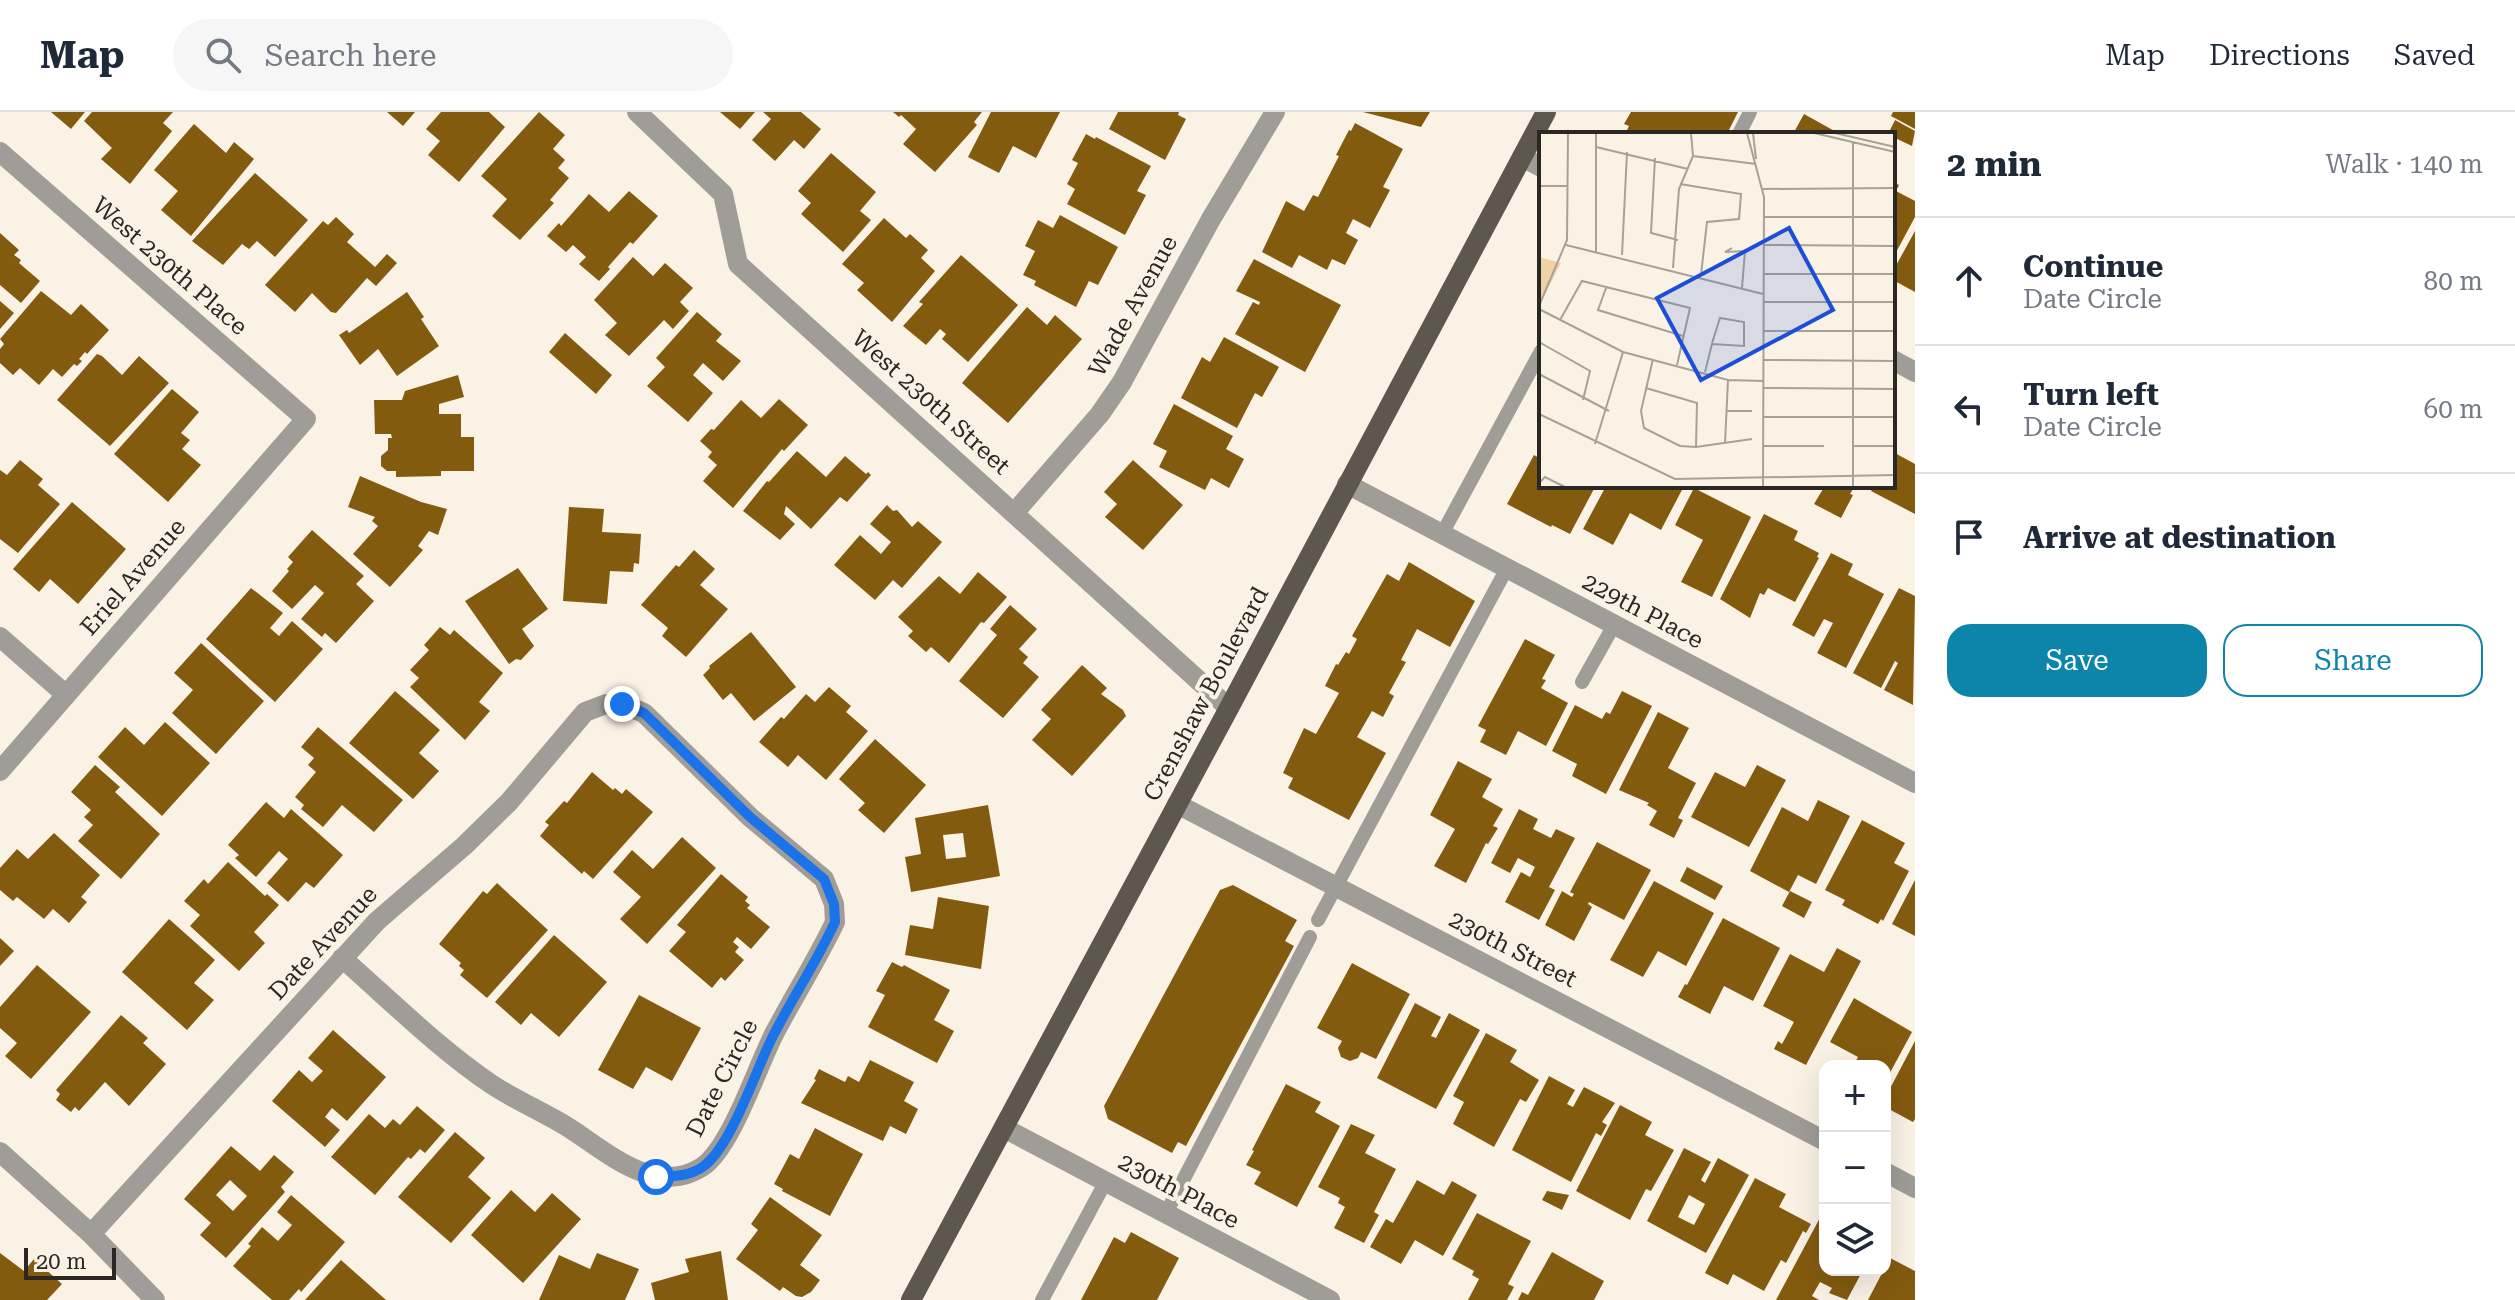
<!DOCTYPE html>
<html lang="en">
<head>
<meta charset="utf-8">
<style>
	body { margin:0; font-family:"Roboto Serif",serif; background:#f6f6f7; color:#1f2937 }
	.controls { position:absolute; right:24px; bottom:24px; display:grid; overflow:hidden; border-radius:16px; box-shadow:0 8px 32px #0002 }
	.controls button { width:72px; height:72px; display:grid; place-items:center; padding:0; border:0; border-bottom:2px solid #e0e1e3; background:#fff; color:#1f2937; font:40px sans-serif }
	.scale { position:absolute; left:24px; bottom:20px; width:92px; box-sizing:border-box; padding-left:8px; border:4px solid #2b2723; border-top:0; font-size:22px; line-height:28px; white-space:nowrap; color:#2b2723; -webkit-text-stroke:6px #fbf2e6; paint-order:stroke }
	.stop { position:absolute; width:24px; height:24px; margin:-18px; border:6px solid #1a73e8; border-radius:50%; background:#fff }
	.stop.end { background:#1a73e8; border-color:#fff; box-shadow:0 2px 8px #0008 }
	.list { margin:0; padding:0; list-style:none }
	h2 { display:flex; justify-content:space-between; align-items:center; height:104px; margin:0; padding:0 32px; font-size:34px }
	h2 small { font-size:26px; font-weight:400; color:#747a83 }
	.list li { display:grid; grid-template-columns:52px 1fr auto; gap:24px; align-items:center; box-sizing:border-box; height:128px; padding:0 32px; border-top:2px solid #e0e1e3 }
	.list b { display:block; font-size:30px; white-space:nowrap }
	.list p { margin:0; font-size:26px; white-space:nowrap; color:#747a83 }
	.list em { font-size:26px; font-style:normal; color:#747a83 }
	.actions { display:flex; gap:16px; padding:24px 32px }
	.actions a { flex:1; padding:18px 0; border:2px solid #0d84a9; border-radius:24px; text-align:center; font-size:28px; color:#0d84a9 }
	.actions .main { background:#0d84a9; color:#fff }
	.icon { flex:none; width:44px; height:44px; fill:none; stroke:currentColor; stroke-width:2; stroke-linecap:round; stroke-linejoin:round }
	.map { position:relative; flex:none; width:1915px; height:1188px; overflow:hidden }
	header { display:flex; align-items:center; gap:48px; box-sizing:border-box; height:112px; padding:0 40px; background:#fff; border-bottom:2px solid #e0e1e3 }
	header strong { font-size:38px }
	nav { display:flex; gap:44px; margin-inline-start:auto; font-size:28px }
	.search { width:560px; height:72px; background:#f6f6f7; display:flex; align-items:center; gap:20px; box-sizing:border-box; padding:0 28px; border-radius:44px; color:#747a83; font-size:30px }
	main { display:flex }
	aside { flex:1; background:#fff }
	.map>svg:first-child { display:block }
	.building { fill:#835b0f; fill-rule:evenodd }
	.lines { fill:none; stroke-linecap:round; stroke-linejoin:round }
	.lane { stroke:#a09d98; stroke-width:14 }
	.street { stroke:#a09d98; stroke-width:20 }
	.primary { stroke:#5d574e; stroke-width:20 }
	.route { stroke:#1a73e8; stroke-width:10 }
	.labels { text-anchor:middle; stroke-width:8; stroke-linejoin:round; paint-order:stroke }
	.street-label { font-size:24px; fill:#2b2723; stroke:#fbf2e6 }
	.inset-road { fill:none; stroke:#a8a198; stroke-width:2 }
	.view { fill:#1d4ed8; fill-opacity:0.15; stroke:#1d4ed8; stroke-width:4 }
	.inset-edge { fill:none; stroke:#2b2723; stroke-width:4 }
</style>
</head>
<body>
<header>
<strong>Map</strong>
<div class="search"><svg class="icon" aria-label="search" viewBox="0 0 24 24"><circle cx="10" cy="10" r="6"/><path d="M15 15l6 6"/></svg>Search here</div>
<nav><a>Map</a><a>Directions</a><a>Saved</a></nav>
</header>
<main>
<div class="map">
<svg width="1915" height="1188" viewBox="0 0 1915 1188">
	<rect width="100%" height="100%" fill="#fbf2e6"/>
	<path class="building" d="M51,0H85L71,17Z
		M92,0H173L163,11L172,19L130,72L101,47L112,36L84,9Z
		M387,0H415L403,14Z
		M441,0H489L505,15L459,70L428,43L440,29L426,17Z
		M539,0L565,23L553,37L565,48L558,56L569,66L550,88L554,91L520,128L492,104L507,87L481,64Z
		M720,0H755L740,17Z
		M763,0H801L821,17L804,37L794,28L775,49L752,28L771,7Z
		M893,0H982L974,10L977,13L935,60L903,32L916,17L901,3L899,5Z
		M991,0H1060L1036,46L1013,34L999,61L968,45Z
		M1118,0H1179L1178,3L1186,7L1165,48L1109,17Z
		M1363,0H1430L1421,15Z
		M1631,0H1738L1727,22H1625L1629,14L1624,12Z
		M1893,0H1915V17L1891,4Z
		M1804,2L1840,22H1793Z
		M1895,8L1915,19L1912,34L1893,25V22H1888Z
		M1355,11L1403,37L1383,75L1390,78L1370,116L1353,107L1346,121L1358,128L1345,153L1332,147L1327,158L1299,143L1292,156L1262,140L1286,89L1304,99L1313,83L1318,85L1339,44L1336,43L1349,18L1351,19Z
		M194,12L226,41L234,30L254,47L191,124L161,98L178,79L154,58Z
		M1086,22L1095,27L1096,25L1151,54L1137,79L1146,83L1125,123L1067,92L1075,77L1067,72L1078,51L1072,48Z
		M831,41L876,80L860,99L871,108L843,140L801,102L811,91L798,79Z
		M255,61L308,108L275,145L257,129L249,137L242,132L223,153L192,129Z
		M1893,70L1899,73L1896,79L1915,89V105L1893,146Z
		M629,79L658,104L633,132L630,130L608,155L610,157L599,169L579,152L586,145L573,133L566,140L547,124L559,111L561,114L589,82L609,100Z
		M1060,103L1118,135L1098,173L1089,169L1076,195L1034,173L1036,169L1023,163L1035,139L1025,134L1038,108L1053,116Z
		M336,105L354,122L347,130L375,155L387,142L397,151L376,174L367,166L336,201L331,200L312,181L295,200L265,173L323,109L328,113Z
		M884,106L906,126L910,122L928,138L921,146L935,159L892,210L857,178L864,171L842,152Z
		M1915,119V180L1893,168V159Z
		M0,121L19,138L14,143L21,148L19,151L40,169L21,191L0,173Z
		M961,143L1018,193L968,250L942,227L946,222L940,217L926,233L903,214L923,192L919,190Z
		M633,145L653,164L665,151L693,176L680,190L689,199L673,217L664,208L629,244L605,223L617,211L594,188Z
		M1254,147L1341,193L1305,260L1235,222L1253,190L1259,193L1260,190L1236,179Z
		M41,179L71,203L81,192L109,218L87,242L85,240L79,247L82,249L77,254L74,252L62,265L53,257L39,273L20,256L13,263L0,251V237L4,232L0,227Z
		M407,180L424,205L421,207L439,234L397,264L378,237L360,253L339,223L347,218L349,221Z
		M0,189L14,201L0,217Z
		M1027,195L1047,213L1055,203L1082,227L1008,311L962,271Z
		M697,200L722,222L716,229L741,249L723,269L703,251L693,263L713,281L688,310L647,274L665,255L656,246Z
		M565,221L612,263L596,282L549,240Z
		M1224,225L1279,255L1262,285L1255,281L1237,316L1181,286L1202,245L1210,250Z
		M97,242L102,244L122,263L139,244L169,271L110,334L57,288Z
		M458,263L464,285L439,292V302H461V325H474V359H441V364L396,365V359H387L381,354V344L388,338V326H392L391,322H375L374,288H402L405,279Z
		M172,277L199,300L181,321L190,328L182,337L201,353L168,390L114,342Z
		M779,287L808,313L784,339L782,337L733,396L703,369L717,353L708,345L712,340L700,329L711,317L714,318L741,288L761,306Z
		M1174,292L1233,324L1226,337L1244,347L1229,376L1211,366L1205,378L1159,355L1167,339L1153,332Z
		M797,339L826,365L845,344L866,362L868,360L871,363L847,390L840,385L811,417L786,394L784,402L795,412L780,428L743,399L767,369L769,370Z
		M1893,340L1915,352V402L1871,379L1874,374H1893Z
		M1534,343L1541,347V374L1595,375L1570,422L1552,413L1551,415L1507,392Z
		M20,348L43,367L38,373L60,392L18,441L0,427V358L7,363Z
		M1133,348L1183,393L1143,438L1105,405L1117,392L1104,380Z
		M360,364L421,390L447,397L438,423L429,419L418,434L423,438L390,475L353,442L378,414L372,409L375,405L348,395Z
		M1606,374H1684L1661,418L1630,401L1613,433L1583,417Z
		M1818,374H1855L1850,382L1853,383L1841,406L1814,392L1823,377Z
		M1694,376L1751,405L1712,485L1681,470L1703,428L1675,413Z
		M72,390L126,437L78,492L50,467L39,480L13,457Z
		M887,393L893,399L897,398L912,415L918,409L942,430L902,476L893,468L875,488L834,453L860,423L881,442L891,430L870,412Z
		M569,395L604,397L602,420L641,422L639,452L634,451L633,460L610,459L607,492L563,489Z
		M1764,402L1798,419L1794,428L1819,441L1817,445L1819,446L1795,490L1768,476L1764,483L1760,481L1750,506L1720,487Z
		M312,418L364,464L356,472L374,489L336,531L325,521L322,525L301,507L324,481L315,473L292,497L272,479L289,459L287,457L293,450L288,445Z
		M694,438L715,457L700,473L728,497L686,545L662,524L668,516L641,493L676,453L679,455Z
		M1831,441L1853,452L1848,463L1884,482L1846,556L1817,541L1833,511L1824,507L1814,525L1792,513Z
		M1409,450L1475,489L1450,535L1417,517L1401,548L1406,550L1389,581L1394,584L1383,605L1372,599L1357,625L1386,641L1349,708L1288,676L1293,666L1283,661L1304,616L1316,622L1339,581L1325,574L1336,552L1338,553L1346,540L1349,542L1357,527L1352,524L1387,462L1399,469Z
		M518,456L548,497L522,517L534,534L521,548L516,547L509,552L465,489Z
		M978,460L1007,485L984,511L981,510L949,551L931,535L926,540L908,524L913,519L898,505L939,464L960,482Z
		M251,476L283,501L270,516L279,524L292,509L323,537L275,590L206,527Z
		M1899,476L1915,484L1913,593L1884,578L1898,551L1895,549L1881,576L1853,561Z
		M1010,493L1037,517L1019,537L1028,545L1023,551L1039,565L1003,606L959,569L997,523L990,517Z
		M440,515L450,523L454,518L503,561L479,590L490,599L465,628L410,575L419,566L410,558L429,538L424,533Z
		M751,520L796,575L754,609L731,581L723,588L703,563L710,556L709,554Z
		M1525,527L1555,543L1542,567L1546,568L1541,576L1568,591L1546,634L1518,619L1506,643L1480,630L1486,618L1478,614Z
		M201,531L264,589L216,642L172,601L193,578L174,561Z
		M1082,553L1107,576L1101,582L1123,598L1126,604L1072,664L1032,628L1051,607L1041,598Z
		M829,575L851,594L846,600L868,619L826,668L798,643L788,655L759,630L781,605L784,607L806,582L815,590Z
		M395,579L440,618L419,641L439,659L413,687L349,631Z
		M1622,579L1652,594L1606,682L1572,664L1577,652L1552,639L1575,593L1602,607L1606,600L1610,602Z
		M1658,600L1689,616L1668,656L1696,671L1678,706L1683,708L1674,726L1649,713L1657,699L1647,693L1649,691L1619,678Z
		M165,610L210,651L162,704L98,645L125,615L144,633Z
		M318,615L403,688L374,720L342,693L323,715L301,697L304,693L295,685L316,660L308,653L314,646L301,635Z
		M875,627L926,673L884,721L858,698L865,691L839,667Z
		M1458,649L1492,667L1482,685L1503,697L1493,714L1498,716L1488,732L1486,731L1466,771L1434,754L1455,717L1430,703Z
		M95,653L120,675L115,680L160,722L121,767L78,729L93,713L84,705L91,698L71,680Z
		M1757,653L1786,668L1749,735L1691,705L1715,660L1745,675Z
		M592,660L613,678L615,676L622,682L626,677L653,700L593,767L584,759L582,762L540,724L549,713L545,710L564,689L567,691Z
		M1818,688L1850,704L1816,772L1798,763L1789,780L1750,759L1782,695L1808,709Z
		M266,690L284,706L291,697L343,743L314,776L306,770L288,790L267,771L288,747L279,739L256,765L235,746L239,743L228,733Z
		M988,693L1000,764L911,780L905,745L921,742L915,706ZM963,721L966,745L946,747L943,723Z
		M1519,697L1538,707L1533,717L1551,726L1556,717L1575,726L1549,775L1555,778L1539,808L1505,790L1521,760L1530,765L1535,755L1518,746L1510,761L1491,751Z
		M1862,708L1905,731L1894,751L1909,759L1883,809L1881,807L1878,812L1842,793L1845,788L1825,778Z
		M54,721L100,763L81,785L87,790L69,811L53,797L44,807L17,785L13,789L0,778V756L17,737L28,747Z
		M682,725L716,756L647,832L620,807L641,785L613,760L632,738L653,757Z
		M1597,730L1651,758L1624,808L1589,790L1588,792L1592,795L1574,829L1545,813L1562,779L1572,785L1574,782L1570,780Z
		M228,750L265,784L267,782L279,793L254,820L265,831L239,859L190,814L200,803L184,789L204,767L208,772Z
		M1687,755L1723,774L1715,788L1680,769Z
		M721,762L748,785L745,789L750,793L747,796L770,815L751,837L737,825L733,830L739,835L735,840L744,848L725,869L721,865L712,876L669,839L686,820L677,813Z
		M1915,768V824L1892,812Z
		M1654,769L1714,801L1686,854L1658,839L1643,865L1610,848Z
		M497,771L548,818L487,886L460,863L464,858L459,854L461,851L439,832L483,779L487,782Z
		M1233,773L1297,808L1285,829L1294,834L1186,1034L1178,1030L1172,1041L1108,1007L1104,994L1220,778Z
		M1790,779L1812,790L1804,806L1782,794Z
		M938,785L989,794L981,857L905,843L910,813L933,817Z
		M1723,806L1780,836L1753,889L1724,874L1710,902L1678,885L1685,872L1687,873Z
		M169,807L215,848L194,871L214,888L187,918L122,860Z
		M554,823L607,870L559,925L531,901L521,913L495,890Z
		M0,826L14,839L0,854Z
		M1837,836L1861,849L1806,953L1774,937L1778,929L1782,932L1794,910L1763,894L1790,842L1824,860Z
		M892,850L902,855L904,853L950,878L934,908L954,919L937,951L868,915L885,883L876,879Z
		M1352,851L1410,882L1376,947L1361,940L1358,946L1350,949L1341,945L1338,936L1342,929L1317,916Z
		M37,853L91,900L31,967L5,944L17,931L0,916V895Z
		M639,883L701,916L672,969L646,955L633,977L598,958Z
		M1854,886L1912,920L1885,970V954H1853L1858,945L1830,930Z
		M1415,891L1441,905L1431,924L1436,926L1449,901L1480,918L1436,997L1377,966Z
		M121,903L148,926L143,931L166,952L129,994L105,970L79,999L75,995L71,1000L56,988L60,982L56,978Z
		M333,918L386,965L347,1009L332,996L325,1005L340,1018L325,1035L272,989L299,958L312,970L323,959L308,946Z
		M1486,921L1517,938L1510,950L1539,968L1526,990L1520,987L1494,1035L1453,1012L1464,990L1453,984Z
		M1915,929V1007L1913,1010L1885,995V986Z
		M870,948L914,970L904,989L918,997L906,1022L890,1014L883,1029L801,991L816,968L814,967L819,957L845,970L848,964L859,970Z
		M1549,964L1575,978L1567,992L1573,995L1584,975L1615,991L1602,1010L1607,1013L1601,1024L1596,1021L1571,1070L1512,1038Z
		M1286,972L1321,990L1315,1000L1340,1014L1297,1095L1254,1072L1261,1060L1246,1053L1254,1039L1252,1038Z
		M1620,993L1652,1010L1645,1023L1674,1038L1651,1079L1646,1077L1630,1108L1576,1079Z
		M417,994L445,1018L425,1041L420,1037L411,1047L408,1045L375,1083L331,1045L369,1002L385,1016L393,1007L400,1013Z
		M1351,1012L1375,1023L1365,1041L1396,1057L1374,1100L1379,1103L1364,1131L1334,1116L1345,1095L1338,1091L1340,1086L1318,1075Z
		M815,1016L863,1042L830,1104L782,1079L783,1077L774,1072L790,1042L799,1047Z
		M455,1020L485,1046L468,1065L491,1086L451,1131L398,1085Z
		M231,1034L260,1059L274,1043L294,1060L281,1075L285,1080L226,1146L200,1123L211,1111L184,1087ZM230,1068L247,1084L233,1099L216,1083Z
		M1684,1036L1711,1050L1701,1068L1705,1071L1718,1046L1749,1063L1706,1141L1647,1109ZM1689,1083L1705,1092L1694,1113L1678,1105Z
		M1755,1066L1786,1082L1779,1095L1811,1112L1806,1121L1803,1119L1786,1151L1781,1148L1764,1179L1733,1162L1728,1173L1705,1161Z
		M1417,1068L1444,1083L1452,1069L1477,1083L1443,1144L1415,1128L1401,1152L1370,1135L1386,1107L1393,1111Z
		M511,1078L535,1100L552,1081L581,1107L523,1171L471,1123Z
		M1547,1079L1569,1083L1562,1098L1542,1088Z
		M291,1083L345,1130L301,1180L299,1177L289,1188H272L233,1154L251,1134L248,1132L262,1115L278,1129L292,1113L277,1100Z
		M770,1085L822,1123L800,1153L820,1168L811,1180L802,1185L796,1184L783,1175L780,1179L736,1147L758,1118L751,1112Z
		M1477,1101L1531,1129L1508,1172L1514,1175L1507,1188H1468L1479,1167L1472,1163L1474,1159L1452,1147Z
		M1822,1102L1825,1103V1158H1863L1847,1188L1829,1181L1832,1176L1820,1170L1812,1184L1819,1188H1776Z
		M1131,1120L1179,1146L1157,1188H1081L1114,1125L1125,1131Z
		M721,1139L728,1188H655L651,1171L689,1160L685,1147Z
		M1552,1140L1604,1169L1594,1188H1518L1522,1180L1528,1183Z
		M0,1141L24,1159L34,1147L62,1172L47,1188H0Z
		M597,1141L639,1157L625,1188H539L559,1143L590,1157Z
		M1890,1146L1915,1159V1188H1868Z
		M341,1148L386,1188H305Z"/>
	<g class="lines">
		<path class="lane" d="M1739,22L1750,0
			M1442,422L1541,239
			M1582,570L1614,513
			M1318,808L1507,456
			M1166,1101L1310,825
			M1042,1188L1106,1069"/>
		<path class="street" d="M637,0L723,82L738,152L1229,596
			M0,40L306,307L0,659
			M1522,45L1541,55
			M1893,248L1915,260
			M1347,372L1915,671
			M1015,400L1100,302L1122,270L1211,107L1275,0
			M0,525L65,582
			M1177,692L1825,1029
			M1004,1016L1330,1188
			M0,1040L91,1122L155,1188
			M1885,1060L1915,1076
			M91,1122L377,809L464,734L509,690L585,600L606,592H622L644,601L750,705L824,767L834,792L835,810C817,848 794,884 774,922C757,955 731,1036 702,1055C654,1086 605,1038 566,1014C541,999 515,988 491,972C438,936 391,889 342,846"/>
		<path class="primary" d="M911,1188L1229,596L1546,0"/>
	</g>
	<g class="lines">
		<path class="route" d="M622,592L644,601L750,705L824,767L834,792L835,810C817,849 793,885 773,924C756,957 732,1033 704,1054C689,1065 673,1064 656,1065"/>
	</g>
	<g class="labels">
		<g class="street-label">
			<text transform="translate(170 154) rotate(41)" y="8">West 230th Place</text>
			<text transform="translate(1133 194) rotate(-61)" y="8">Wade Avenue</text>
			<text transform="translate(931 290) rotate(42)" y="8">West 230th Street</text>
			<text transform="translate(133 465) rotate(-49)" y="8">Eriel Avenue</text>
			<text transform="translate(1643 499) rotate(28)" y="8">229th Place</text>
			<text transform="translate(1206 582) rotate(-62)" y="8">Crenshaw Boulevard</text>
			<text transform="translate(323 831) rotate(-47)" y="8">Date Avenue</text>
			<text transform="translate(1513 837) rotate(27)" y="8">230th Street</text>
			<text transform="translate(722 966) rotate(-63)" y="8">Date Circle</text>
			<text transform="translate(1179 1079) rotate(28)" y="8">230th Place</text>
		</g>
	</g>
	<g transform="translate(1539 20)">
		<rect width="356" height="356" fill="#fbf2e6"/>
		<path d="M0,125L22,131L0,173Z" fill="#f0d2a6"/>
		<path class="inset-road" d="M208,1L225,65L224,355M214,1L217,27M275,1L356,20M296,1L356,15M57,15L149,37M154,24L217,32M116,26L112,101L139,108M141,52L202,62L200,87L168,90L162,143M0,54L1,1M0,54H29M224,57L356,56M225,85H356M27,113L224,162M225,113L356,114M193,116L186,120L206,119L203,156M57,120V1M83,123L88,20M134,136L140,57L154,24L152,1M225,142H356M67,156L59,178L144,204M225,170H356M0,174L28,108L29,1M0,177L84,220L189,248L225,249M21,188L43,149L151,176L138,233M225,199H356M0,210L51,239L44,268M114,227L102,279L105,296L141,314L157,315L213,307M225,228L356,229M166,240L174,208L181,186L205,190V214L173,212M0,242L70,279M107,256L158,271L157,315M225,256L356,257M187,279H213M0,282L136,347L356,343M224,285H356M186,311L189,248M56,312L84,220M224,314H285M314,314H356M0,351L6,345L26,355M314,355V10"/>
		<path class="view" d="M250,96L294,178L162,248L118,166Z"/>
		<rect width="356" height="356" class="inset-edge"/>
	</g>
</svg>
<div class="controls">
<button>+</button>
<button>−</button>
<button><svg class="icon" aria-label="layers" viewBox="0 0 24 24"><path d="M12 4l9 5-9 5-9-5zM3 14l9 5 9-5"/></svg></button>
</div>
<div class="scale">20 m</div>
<div class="stop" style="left:656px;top:1065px"></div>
<div class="stop end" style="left:622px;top:592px"></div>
</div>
<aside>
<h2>2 min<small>Walk · 140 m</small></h2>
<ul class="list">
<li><svg class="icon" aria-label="ahead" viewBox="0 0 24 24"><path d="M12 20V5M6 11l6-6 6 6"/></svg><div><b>Continue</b><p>Date Circle</p></div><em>80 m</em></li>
<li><svg class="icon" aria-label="left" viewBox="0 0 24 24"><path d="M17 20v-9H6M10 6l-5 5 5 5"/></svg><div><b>Turn left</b><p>Date Circle</p></div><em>60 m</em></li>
<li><svg class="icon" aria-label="arrive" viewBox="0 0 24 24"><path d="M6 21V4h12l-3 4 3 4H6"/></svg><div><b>Arrive at destination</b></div></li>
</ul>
<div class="actions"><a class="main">Save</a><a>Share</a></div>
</aside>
</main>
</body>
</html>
